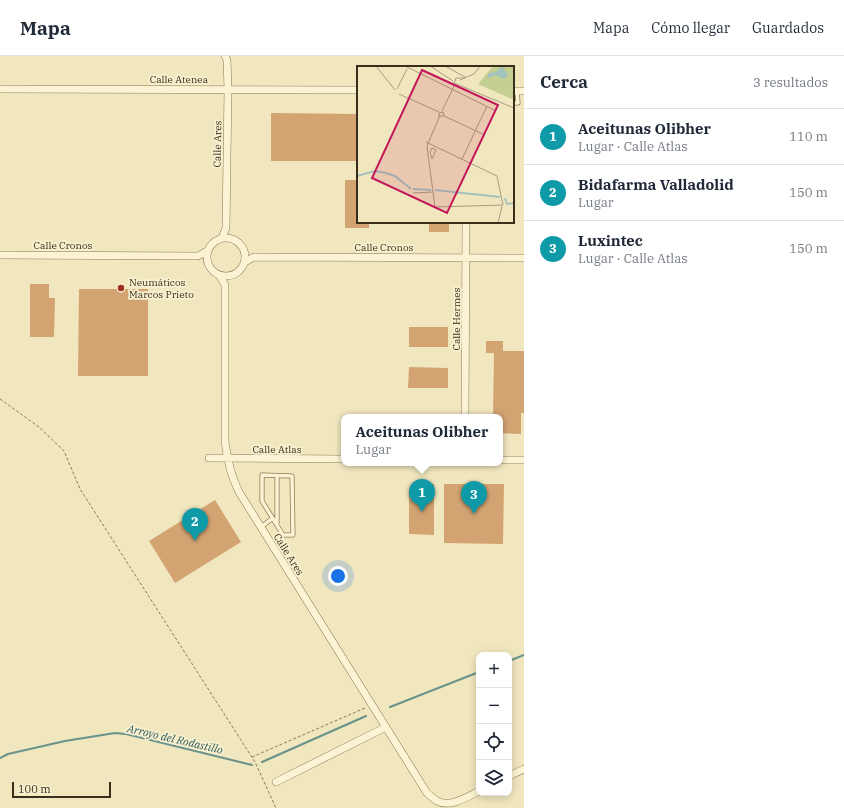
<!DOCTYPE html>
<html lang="es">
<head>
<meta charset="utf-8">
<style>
	body { margin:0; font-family:"IBM Plex Serif",serif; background:#f2f2f3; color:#1f2937 }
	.controls { position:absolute; right:12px; bottom:12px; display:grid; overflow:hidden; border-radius:8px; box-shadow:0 2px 10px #0003 }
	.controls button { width:36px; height:36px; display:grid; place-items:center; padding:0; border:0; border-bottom:1px solid #e0e1e3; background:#fff; color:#1f2937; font:20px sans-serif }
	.scale { position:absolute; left:12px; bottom:10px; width:99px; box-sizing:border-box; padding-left:4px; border:2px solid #3a2d1c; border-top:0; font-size:11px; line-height:14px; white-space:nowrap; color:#3a2d1c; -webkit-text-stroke:3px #f8f0cf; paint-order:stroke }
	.you { position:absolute; left:338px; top:520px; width:14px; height:14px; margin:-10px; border:3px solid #fff; border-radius:50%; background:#1a73e8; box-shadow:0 0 0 6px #1a73e833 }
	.badge { display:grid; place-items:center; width:26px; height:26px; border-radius:50%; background:#111827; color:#fff; font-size:13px; font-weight:700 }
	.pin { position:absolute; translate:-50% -33px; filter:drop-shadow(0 1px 2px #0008) }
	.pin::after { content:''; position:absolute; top:21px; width:14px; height:12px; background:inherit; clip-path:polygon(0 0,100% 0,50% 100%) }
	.popup { position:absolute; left:341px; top:358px; width:162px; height:52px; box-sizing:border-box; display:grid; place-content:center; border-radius:8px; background:#fff; filter:drop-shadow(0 1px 3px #0005); font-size:13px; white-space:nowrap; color:#747a83 }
	.popup b { font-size:15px; color:#1f2937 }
	.popup::after { content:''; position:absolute; left:50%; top:100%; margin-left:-8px; border:8px solid transparent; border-top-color:#fff }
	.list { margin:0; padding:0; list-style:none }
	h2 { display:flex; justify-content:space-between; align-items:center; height:52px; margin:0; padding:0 16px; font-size:17px }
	h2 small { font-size:13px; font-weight:400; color:#747a83 }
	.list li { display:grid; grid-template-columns:26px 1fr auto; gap:12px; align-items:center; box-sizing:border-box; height:56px; padding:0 16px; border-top:1px solid #e0e1e3 }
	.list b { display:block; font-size:15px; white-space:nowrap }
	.list p { margin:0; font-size:13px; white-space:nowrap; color:#747a83 }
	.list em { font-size:13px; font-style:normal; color:#747a83 }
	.icon { flex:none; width:22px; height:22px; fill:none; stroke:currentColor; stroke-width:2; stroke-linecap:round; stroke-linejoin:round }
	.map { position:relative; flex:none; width:524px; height:752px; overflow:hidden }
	header { display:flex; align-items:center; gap:24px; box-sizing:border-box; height:56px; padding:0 20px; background:#fff; border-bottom:1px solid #e0e1e3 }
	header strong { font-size:19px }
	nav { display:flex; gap:22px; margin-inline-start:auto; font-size:14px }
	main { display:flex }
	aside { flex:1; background:#fff }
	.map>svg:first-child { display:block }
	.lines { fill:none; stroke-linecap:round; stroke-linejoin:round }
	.stream { stroke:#69928b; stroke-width:2 }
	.building { fill:#d3a372 }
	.lane-casing { stroke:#8c7856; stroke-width:5 }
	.street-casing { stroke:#8c7856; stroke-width:8 }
	.path { stroke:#8c7856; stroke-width:1; stroke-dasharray:3 2; stroke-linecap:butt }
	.lane { stroke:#fbf3d3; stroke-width:3.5 }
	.street { stroke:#fbf3d3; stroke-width:7 }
	.poi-dot { fill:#a02c21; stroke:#f8f0cf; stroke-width:1.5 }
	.labels { text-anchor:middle; stroke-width:3.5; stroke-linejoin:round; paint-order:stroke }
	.street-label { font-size:10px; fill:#3a2d1c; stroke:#f8f0cf }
	.poi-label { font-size:10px; fill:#3a2d1c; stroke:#f8f0cf; text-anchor:start }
	.water-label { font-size:11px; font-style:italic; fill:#2a595b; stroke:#f8f0cf }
	.inset-river { fill:none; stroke:#a3c3bc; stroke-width:2 }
	.inset-road { fill:none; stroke:#a89d7e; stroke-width:1 }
	.view { fill:#c2185b; fill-opacity:0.15; stroke:#c2185b; stroke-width:2 }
	.inset-edge { fill:none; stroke:#3a2d1c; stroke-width:2 }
</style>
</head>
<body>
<header>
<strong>Mapa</strong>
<nav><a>Mapa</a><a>Cómo llegar</a><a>Guardados</a></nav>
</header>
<main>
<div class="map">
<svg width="524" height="752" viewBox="0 0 524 752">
	<rect width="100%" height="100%" fill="#f1e7bf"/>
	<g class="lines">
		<path class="stream" d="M509,605L524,599
			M390,651L479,616
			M0,702L8,698L65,685L115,677L126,678L252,709
			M262,706L366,660"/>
	</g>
	<path class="building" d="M271,57L358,58V105H271Z
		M345,124H358V166H369V172H345Z
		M429,166H449V176H429Z
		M30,228H49V242H55L54,281H30Z
		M79,233H148V320H78Z
		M409,271H448V291H409Z
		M486,285H503V295H524V357H521V378L500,377V361H493L494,297H486Z
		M409,311L448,312V332H408Z
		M414,428H434V479L409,478V434H415Z
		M444,428H504L503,488L444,487Z
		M215,444L241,486L175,527L149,485Z"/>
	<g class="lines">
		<defs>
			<path id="lane" d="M513,47H518L517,35
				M262,419L292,420L293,479H283L262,445Z
				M277,420V467
				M261,471L273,462"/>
			<path id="street" d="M0,33L358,34
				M513,35H524
				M207 201a19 19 0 1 1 38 0a19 19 0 1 1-38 0Z
				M222,182L226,172L228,33L227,4L225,0
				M0,199L198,200L207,195
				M245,206L254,201L524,202
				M219,219L225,229V385C227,403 231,420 239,436L427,737C430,739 433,743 437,745C450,752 467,741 479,735
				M465,361L466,166
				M209,402L344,403
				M500,404H524
				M509,720L524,713
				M276,726L386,671"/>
		</defs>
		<use href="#lane" class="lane-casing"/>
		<use href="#street" class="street-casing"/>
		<path class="path" d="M0,343L39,371L64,395L80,433L255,706L276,752
			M252,701L365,652"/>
		<use href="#lane" class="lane"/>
		<use href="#street" class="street"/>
	</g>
	<circle class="poi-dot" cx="121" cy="232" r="4"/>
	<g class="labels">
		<g class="street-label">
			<text x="179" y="27">Calle Atenea</text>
			<text transform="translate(217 88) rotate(-89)" y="4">Calle Ares</text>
			<text x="63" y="193">Calle Cronos</text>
			<text x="384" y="195">Calle Cronos</text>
			<text transform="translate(456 263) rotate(-90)" y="4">Calle Hermes</text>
			<text x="277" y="397">Calle Atlas</text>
			<text transform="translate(289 498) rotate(58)" y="4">Calle Ares</text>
		</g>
		<g class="poi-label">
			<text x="129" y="230">Neumáticos<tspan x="129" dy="12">Marcos Prieto</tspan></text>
		</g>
		<g class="water-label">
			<text transform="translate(175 683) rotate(13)" y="4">Arroyo del Rodastillo</text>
		</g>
	</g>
	<g transform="translate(357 10)">
		<rect width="157" height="157" fill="#f1e7bf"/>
		<path d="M136,0H157V34L121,18Z" fill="#c3d092"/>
		<path d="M145,0L151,9L147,13L138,9L130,13L132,7L139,6Z" fill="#a3c3bc"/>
		<path class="inset-river" d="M0,110L18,105L29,107L38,110L54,123M56,123L74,124M78,124L143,131M148,132L150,138L157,137"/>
		<path class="inset-road" d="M19,0L38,24M48,0L139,45M73,0L96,15M88,0L108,11M108,12H99L97,17L157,42M103,14L117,8L123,0M40,23L50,3M42,28L82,46M85,45L98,18M87,50L128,69M69,76L71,77L140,110L146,139L78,141L70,81L71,77L72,75L82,52V47L86,46L87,50H82M75,82L79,84L75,93L73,86ZM105,93L130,40M56,127L76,126M141,157L145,140"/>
		<path class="view" d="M65,4L141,39L90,147L15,112Z"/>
		<rect width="157" height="157" class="inset-edge"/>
	</g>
</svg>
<div class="controls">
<button>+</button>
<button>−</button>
<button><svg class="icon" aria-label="locate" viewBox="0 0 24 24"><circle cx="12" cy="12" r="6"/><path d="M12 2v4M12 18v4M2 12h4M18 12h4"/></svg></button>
<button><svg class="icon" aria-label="layers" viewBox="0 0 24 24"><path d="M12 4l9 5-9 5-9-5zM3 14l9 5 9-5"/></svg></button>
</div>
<div class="scale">100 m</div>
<div class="you"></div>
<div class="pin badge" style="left:422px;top:456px;background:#0f9aa8">1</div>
<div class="popup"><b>Aceitunas Olibher</b>Lugar</div>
<div class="pin badge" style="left:195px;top:485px;background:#0f9aa8">2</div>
<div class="pin badge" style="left:474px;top:458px;background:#0f9aa8">3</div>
</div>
<aside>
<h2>Cerca<small>3 resultados</small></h2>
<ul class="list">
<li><span class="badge" style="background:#0f9aa8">1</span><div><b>Aceitunas Olibher</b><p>Lugar · Calle Atlas</p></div><em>110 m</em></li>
<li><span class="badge" style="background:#0f9aa8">2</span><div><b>Bidafarma Valladolid</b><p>Lugar</p></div><em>150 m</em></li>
<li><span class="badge" style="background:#0f9aa8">3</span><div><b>Luxintec</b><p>Lugar · Calle Atlas</p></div><em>150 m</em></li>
</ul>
</aside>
</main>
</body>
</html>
